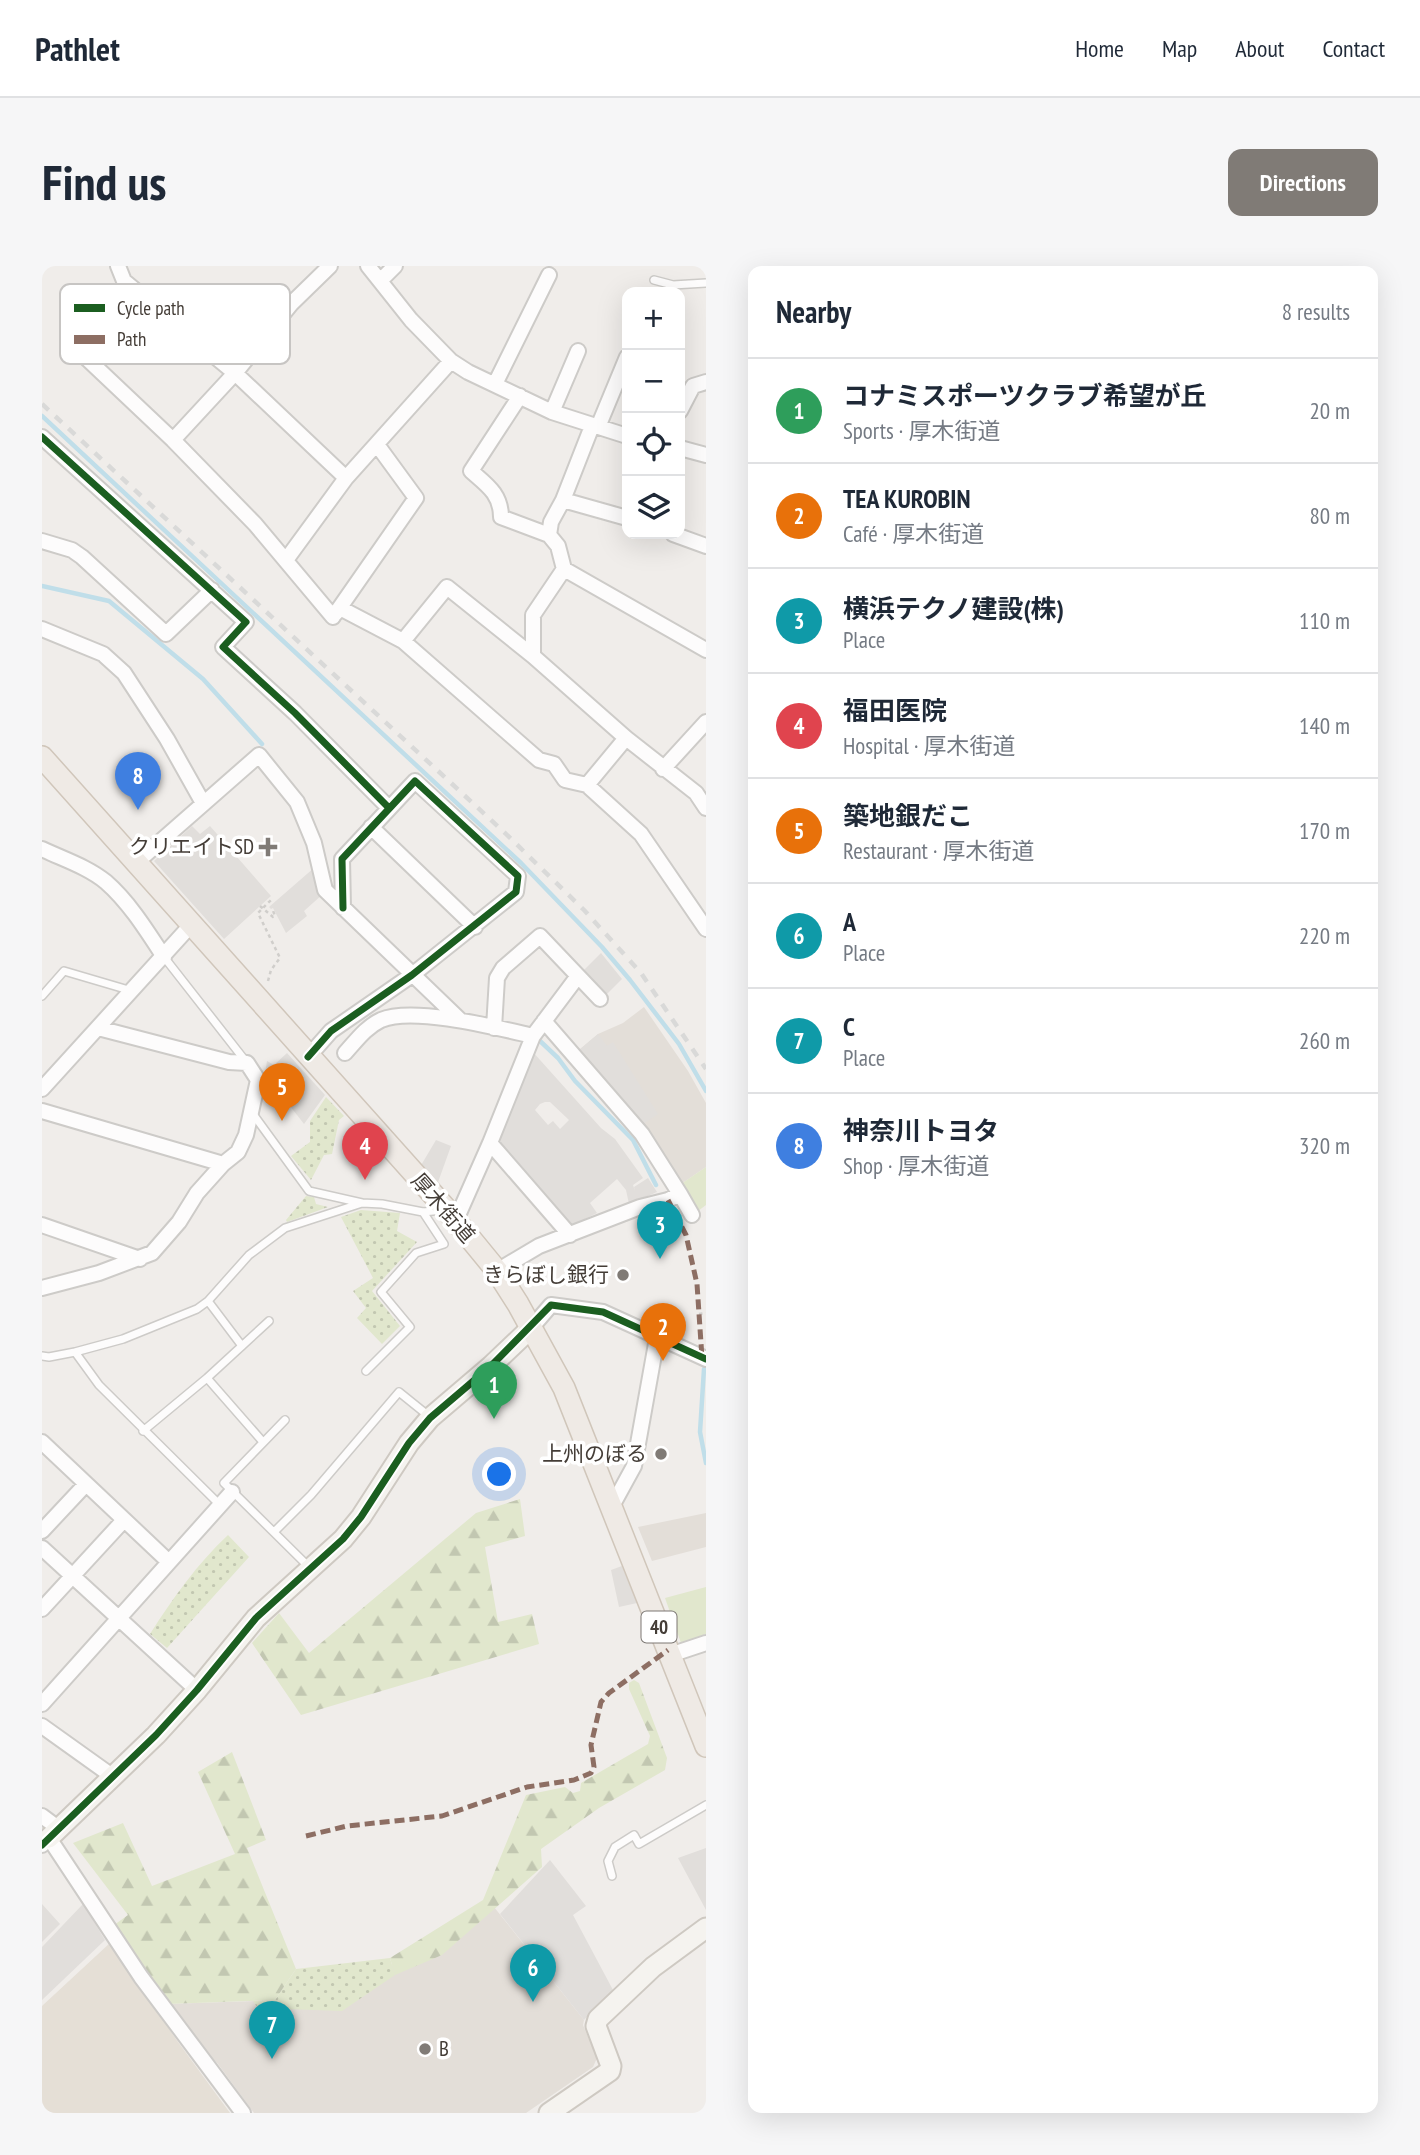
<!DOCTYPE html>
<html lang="en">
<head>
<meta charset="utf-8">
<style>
	body { margin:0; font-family:"PT Sans Narrow","Noto Sans JP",sans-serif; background:#f6f6f7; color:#1f2937 }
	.controls { position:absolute; right:21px; top:21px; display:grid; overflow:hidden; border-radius:14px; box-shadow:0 7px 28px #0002 }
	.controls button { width:63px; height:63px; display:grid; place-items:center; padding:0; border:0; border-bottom:2px solid #e0e1e3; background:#fff; color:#1f2937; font:35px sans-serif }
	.you { position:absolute; left:458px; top:1209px; width:24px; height:24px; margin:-18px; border:5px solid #fff; border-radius:50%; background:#1a73e8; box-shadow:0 0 0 10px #1a73e833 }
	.badge { display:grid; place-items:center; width:46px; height:46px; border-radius:50%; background:#807b76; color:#fff; font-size:23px; font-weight:700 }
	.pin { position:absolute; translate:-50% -58px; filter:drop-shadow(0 2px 4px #0008) }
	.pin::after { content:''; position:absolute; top:37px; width:24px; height:21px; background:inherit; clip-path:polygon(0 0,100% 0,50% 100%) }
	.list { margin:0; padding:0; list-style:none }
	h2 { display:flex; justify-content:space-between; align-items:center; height:91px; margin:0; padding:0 28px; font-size:30px }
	h2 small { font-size:23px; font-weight:400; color:#747a83 }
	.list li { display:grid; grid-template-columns:46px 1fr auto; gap:21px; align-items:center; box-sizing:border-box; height:105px; padding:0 28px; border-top:2px solid #e0e1e3 }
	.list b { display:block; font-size:26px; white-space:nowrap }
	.list p { margin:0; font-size:23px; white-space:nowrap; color:#747a83 }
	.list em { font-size:23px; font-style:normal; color:#747a83 }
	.icon { flex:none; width:38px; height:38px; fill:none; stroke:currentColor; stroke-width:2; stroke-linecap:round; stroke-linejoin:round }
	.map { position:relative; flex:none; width:664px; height:1847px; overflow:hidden; border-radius:14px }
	header { display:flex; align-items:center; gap:42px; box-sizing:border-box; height:98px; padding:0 35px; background:#fff; border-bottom:2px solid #e0e1e3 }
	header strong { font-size:33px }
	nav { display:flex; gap:38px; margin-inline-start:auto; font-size:24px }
	.intro { display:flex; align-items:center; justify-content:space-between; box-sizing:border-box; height:168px; padding:0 42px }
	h1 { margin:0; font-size:49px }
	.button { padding:18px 32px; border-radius:14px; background:#807b76; color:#fff; font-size:24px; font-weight:700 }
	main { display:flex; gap:42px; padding:0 42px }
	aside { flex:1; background:#fff; border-radius:14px; box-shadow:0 7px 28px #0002 }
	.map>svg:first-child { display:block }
	.residential { fill:#e3ded8 }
	.education { fill:#e5dfd6 }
	.grass { fill:url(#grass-dots) }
	.forest { fill:url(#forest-firs) }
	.park { fill:#e1e7cd }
	.parking { fill:#e1dedb; fill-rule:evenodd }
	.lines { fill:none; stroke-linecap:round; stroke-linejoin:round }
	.stream { stroke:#c0dee9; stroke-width:4.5 }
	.lane-casing { stroke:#cdcbc8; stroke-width:10 }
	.street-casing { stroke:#cdcbc8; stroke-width:18 }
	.secondary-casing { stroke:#cec9c2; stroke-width:23 }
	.primary-casing { stroke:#d0c6ba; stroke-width:24 }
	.path { stroke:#d0cecb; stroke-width:2.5; stroke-dasharray:3.5 3.5; stroke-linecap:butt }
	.lane { stroke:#fdfcfc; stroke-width:7 }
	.street { stroke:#fdfcfc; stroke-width:14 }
	.secondary { stroke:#f5f3ef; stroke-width:19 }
	.primary { stroke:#efeae5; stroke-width:21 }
	.rail { stroke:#d9d9d8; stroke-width:4.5; stroke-dasharray:9 9; stroke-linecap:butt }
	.quiet { stroke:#8d6e63; stroke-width:5; stroke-dasharray:10 5; stroke-linecap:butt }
	.cycleway-casing { stroke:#fff; stroke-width:11 }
	.cycleway { stroke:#1b5e20; stroke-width:7 }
	.poi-dot { fill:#807b76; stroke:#fff; stroke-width:2.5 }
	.labels { text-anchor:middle; stroke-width:7; stroke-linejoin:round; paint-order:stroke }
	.shield { fill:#fff; stroke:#7c7773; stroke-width:2 }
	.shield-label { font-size:19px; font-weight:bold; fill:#443d37 }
	.poi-label { font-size:21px; fill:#443d37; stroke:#fff; text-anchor:end }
	.street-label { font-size:21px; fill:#443d37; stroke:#fff }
	.key { fill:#fff; stroke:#c7c5c3; stroke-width:2 }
	.key-label { font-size:19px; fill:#443d37 }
</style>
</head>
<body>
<header>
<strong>Pathlet</strong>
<nav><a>Home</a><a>Map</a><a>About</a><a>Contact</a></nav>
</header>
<div class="intro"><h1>Find us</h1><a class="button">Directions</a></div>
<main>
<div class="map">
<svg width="664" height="1847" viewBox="0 0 664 1847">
	<defs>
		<pattern id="grass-dots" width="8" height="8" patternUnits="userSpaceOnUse" patternTransform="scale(1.75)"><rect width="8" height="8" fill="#e1e7cd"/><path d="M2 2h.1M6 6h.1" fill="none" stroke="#c2c7b1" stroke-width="1.8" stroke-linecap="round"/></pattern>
		<pattern id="forest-firs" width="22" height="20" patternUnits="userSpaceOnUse" patternTransform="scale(1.75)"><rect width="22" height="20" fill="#e1e7cd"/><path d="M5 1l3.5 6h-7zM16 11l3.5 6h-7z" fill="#c2c7b1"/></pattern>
	</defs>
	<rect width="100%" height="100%" fill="#f0edea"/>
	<path class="residential" d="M602,741L646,805L664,837V901L639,918L600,859L537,784L556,768L581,757Z
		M664,1247V1281L610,1295L596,1261Z
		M448,1636L542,1754L541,1759L555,1792L551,1801L484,1847H212L176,1798L149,1770L125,1738L300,1732Z"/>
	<path class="education" d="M68,1677L136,1776L188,1847H0V1740Z"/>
	<path class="grass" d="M284,831L302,850L297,854L290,888L282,889L269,914L249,890L268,876V855Z
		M264,930L272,931L274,938L286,941L245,956L244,954Z
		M319,944L358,947L355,965L375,976L330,1025L358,1060L340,1078L315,1052L324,1042L311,1025L331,1012L299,951Z
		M186,1269L207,1291L125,1382L108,1368C131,1332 155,1298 186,1269Z
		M348,1692L353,1709L300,1745L216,1742L211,1735L233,1734L254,1703Z"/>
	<path class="forest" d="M478,1233L483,1270L443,1281L456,1356L490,1348L497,1378L259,1449L210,1377L237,1347L267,1387L434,1247Z
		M592,1414L597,1417L625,1492L623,1504L557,1542L499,1583L500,1601L400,1689L353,1709L348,1692L441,1634L484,1529L523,1521L531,1527L538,1525L539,1517L606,1478L608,1470L587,1423V1417Z
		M190,1486L224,1574L205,1582L254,1703L233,1734L125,1738L72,1659L86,1649L31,1577L81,1557L110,1620L193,1588L156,1506Z"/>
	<path class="park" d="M664,901V939L656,945L639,918Z
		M664,1321V1368L639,1377L623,1332Z"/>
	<path class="parking" d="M150,560L158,568L168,560L229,630L182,673L112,595Z
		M273,601L281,628L262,645L265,650L244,667L231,642L229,643L227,641Z
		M559,687L580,713L563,730L539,707Z
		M556,768L565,780L571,776L616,848L600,859L537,784Z
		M490,785L559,862L573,873L601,912L591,919L593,925L592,921L606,912L615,926L587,938L584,924L575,913L548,937L555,947L525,962L454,881L468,833ZM503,836H508L527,854L518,863L511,855L506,859L493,844L498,838Z
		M245,787L283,829L262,858L223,808L225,795L232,799Z
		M394,874L409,880L395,919L378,901Z
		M580,1300L595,1337L577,1341L569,1304Z
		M664,1582V1644L636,1592Z
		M508,1594L544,1640L531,1649L571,1724L542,1754L458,1648Z
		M0,1638L18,1658L0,1676Z
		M41,1638L63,1674L0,1734V1681Z"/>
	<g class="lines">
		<path class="stream" d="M0,150L479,597L560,681L588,714L637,778L664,825
			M0,320L67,335L161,413L220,478
			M498,775L516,792L533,815L591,874L614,919
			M662,1103L658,1166L664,1197"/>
		<defs>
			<path id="lane" d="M612,14L631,19L664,17
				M122,691L205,797
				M0,730L22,705L90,725
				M211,848L267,925L320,937
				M166,1035L200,1080
				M33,1086L81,1073L155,1043L166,1035L207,989L243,962L320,937L340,938L381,946L401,944
				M0,1090L7,1091L33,1086L57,1119L178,1239
				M324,1105L368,1061L339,1026L374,987L402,978L381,946
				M165,1112L221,1176
				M243,1154L182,1217L268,1302
				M101,1165L165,1112L227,1055
				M232,1266L269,1229L357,1126L388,1151
				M570,1610L566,1595L573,1581L592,1569L597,1578L664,1539"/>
			<path id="street" d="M76,0L82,15L193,107L304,212
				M326,0L369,54L409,95L426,106L510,146L585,170
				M339,14L353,0
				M109,37L39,87L131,174L213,258L291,351
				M453,118L507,9
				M478,130L429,205C445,219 459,228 459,251L507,269
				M638,145L651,120L664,116
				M510,146L536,85
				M556,161L585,91
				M0,171L204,356L181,381L253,447L347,542
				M131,174L193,107L249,38L288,0
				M638,182L664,189
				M521,234L585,252
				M631,268L664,280
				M0,275L30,284L40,291L124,368L170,324
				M244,294L304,212L409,95
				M522,303L664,384
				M298,342L361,375L497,494L512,498L523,514L545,519L599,568L664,663
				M294,347L374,232L336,180
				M0,363L61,388L82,407L125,473L161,537
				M361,375L405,321L491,390L584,472L654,527L664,542
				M491,390V349L522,303L516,280L507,269L509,256L521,234L550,160
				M621,503L664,456
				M545,519L584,472
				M329,561L433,661
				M0,583C21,593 46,601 64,616C87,636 105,665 122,691
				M95,596L217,489L255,536L272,577L283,624L418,754
				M452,762L455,712L461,702L498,670L558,733
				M303,787C314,775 324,761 339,754C371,740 456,762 491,770
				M266,791L289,765L370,709L474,626L476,610L373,515L300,593L301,642
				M0,823L149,659
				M0,845L181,898
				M448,877L528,969
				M638,928L650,949
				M414,954L448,877L491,770L536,710
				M0,959L98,993
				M455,1005L497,980L598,941L626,934L638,928L600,868L502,755
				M0,1022L57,1007L110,987L137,956L155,927L181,898L196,886L204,869L216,814L205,797L187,796L56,762
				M490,1061L509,1039L561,1046L664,1093
				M0,1176L127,1296
				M569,1242L592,1200L615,1072
				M0,1265L44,1218
				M0,1282L155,1424
				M0,1343L82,1254
				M628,1389L664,1377
				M0,1438L190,1226
				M0,1460L70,1510
				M0,1550L16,1562
				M0,1579L7,1572L99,1711L201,1847"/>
			<path id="secondary" d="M7,1572L114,1469L155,1424L214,1352L301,1273L319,1251L367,1177L388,1152L449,1100L490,1061
				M507,1847L568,1805L569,1800L554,1760L556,1753L611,1701L664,1662"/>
			<path id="primary" d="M0,491L405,944L455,1005L476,1038L522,1122L664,1480"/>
		</defs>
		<use href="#lane" class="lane-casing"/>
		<use href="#street" class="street-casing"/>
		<use href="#secondary" class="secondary-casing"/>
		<use href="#primary" class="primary-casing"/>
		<path class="path" d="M218,640L231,651L233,650L230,642
			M226,715L229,704L238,692L216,647L231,632
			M657,1048L664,1047"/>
		<use href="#lane" class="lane"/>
		<use href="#street" class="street"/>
		<use href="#secondary" class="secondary"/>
		<use href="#primary" class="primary"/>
		<path class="rail" d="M0,138L463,567L542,644L599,707L664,803"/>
		<path class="quiet" d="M626,934L644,969L655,1018L660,1092
			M264,1570L305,1560L400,1550L485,1521L532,1514L549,1507L552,1501L549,1479L559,1436L567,1427L626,1384"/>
		<defs>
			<path id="cycleway" d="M0,171L204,356L181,381L253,447L347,542
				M266,791L289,765L370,709L474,626L476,610L373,515L300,593L301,642
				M0,1579L114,1469L155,1424L214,1352L301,1273L319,1251L367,1177L388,1152L449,1100L509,1039L561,1046L664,1093"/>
		</defs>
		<use href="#cycleway" class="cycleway-casing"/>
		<use href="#cycleway" class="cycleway"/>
	</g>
	<g class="poi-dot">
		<path d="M222.5 570.5h7v7h7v7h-7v7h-7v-7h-7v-7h7z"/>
		<circle cx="581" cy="1009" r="7"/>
		<circle cx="619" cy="1188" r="7"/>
		<circle cx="383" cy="1783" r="7"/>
	</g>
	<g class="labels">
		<rect class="shield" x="599.5" y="1345.5" width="35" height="31" rx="5"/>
		<g class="shield-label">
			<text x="617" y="1368">40</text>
		</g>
		<g class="poi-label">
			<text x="212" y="588">クリエイトSD</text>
			<text x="567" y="1016">きらぼし銀行</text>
			<text x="605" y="1195">上州のぼる</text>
			<text x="397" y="1790" text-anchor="start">B</text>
		</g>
		<g class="street-label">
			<text transform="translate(401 942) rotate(49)" y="7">厚木街道</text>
		</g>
	</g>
	<rect x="18" y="18" width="230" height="80" rx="10" class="key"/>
	<rect x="32" y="38" width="31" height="8" fill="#1b5e20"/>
	<rect x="32" y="69" width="31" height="9" fill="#8d6e63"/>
	<g class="key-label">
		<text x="75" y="49">Cycle path</text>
		<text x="75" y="80">Path</text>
	</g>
</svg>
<div class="controls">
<button>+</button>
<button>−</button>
<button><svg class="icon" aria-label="locate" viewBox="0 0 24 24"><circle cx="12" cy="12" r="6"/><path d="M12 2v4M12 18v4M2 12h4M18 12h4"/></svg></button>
<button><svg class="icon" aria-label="layers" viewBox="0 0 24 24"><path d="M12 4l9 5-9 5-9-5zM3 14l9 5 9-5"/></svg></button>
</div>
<div class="you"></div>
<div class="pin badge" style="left:452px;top:1153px;background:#2e9e5b">1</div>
<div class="pin badge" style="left:621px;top:1095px;background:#e8710a">2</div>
<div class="pin badge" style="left:618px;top:993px;background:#0f9aa8">3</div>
<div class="pin badge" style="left:323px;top:914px;background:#e0444e">4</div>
<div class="pin badge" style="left:240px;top:855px;background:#e8710a">5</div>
<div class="pin badge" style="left:491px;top:1736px;background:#0f9aa8">6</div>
<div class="pin badge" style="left:230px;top:1793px;background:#0f9aa8">7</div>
<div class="pin badge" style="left:96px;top:544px;background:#3f7fe0">8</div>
</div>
<aside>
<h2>Nearby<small>8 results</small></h2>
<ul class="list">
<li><span class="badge" style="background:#2e9e5b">1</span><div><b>コナミスポーツクラブ希望が丘</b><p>Sports · 厚木街道</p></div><em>20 m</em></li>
<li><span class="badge" style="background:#e8710a">2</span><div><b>TEA KUROBIN</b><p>Café · 厚木街道</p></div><em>80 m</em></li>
<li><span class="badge" style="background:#0f9aa8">3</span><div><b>横浜テクノ建設(株)</b><p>Place</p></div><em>110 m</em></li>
<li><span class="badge" style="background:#e0444e">4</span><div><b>福田医院</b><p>Hospital · 厚木街道</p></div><em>140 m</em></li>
<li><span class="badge" style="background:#e8710a">5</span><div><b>築地銀だこ</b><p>Restaurant · 厚木街道</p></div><em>170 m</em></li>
<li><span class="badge" style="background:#0f9aa8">6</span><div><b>A</b><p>Place</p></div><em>220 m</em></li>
<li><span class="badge" style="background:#0f9aa8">7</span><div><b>C</b><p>Place</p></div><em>260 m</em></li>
<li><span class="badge" style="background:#3f7fe0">8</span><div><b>神奈川トヨタ</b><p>Shop · 厚木街道</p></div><em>320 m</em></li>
</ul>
</aside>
</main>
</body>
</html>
